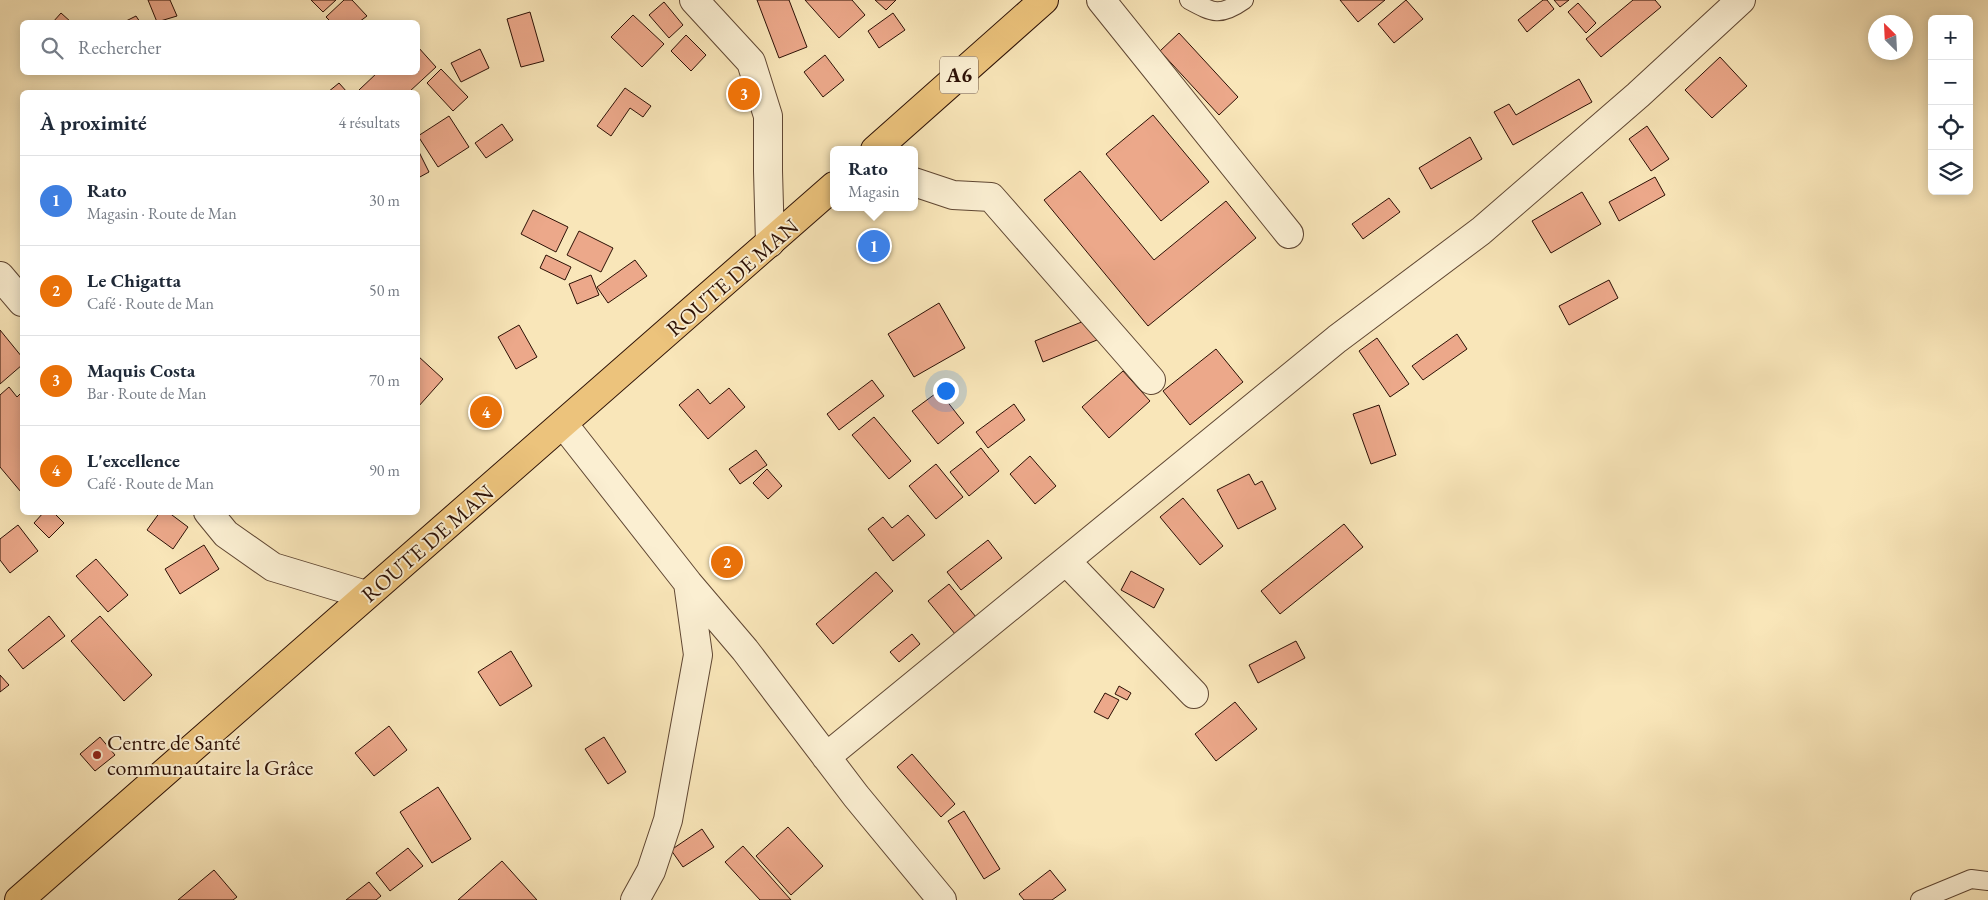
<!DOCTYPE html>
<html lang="fr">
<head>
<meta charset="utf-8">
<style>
	body { margin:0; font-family:"EB Garamond",serif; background:#f6f6f7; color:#1f2937 }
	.controls { position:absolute; right:15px; top:15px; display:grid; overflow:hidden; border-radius:8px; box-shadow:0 2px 12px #0003 }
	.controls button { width:45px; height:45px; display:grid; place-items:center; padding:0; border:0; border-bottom:1px solid #e0e1e3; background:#fff; color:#1f2937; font:25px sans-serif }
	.compass { position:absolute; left:1868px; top:15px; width:45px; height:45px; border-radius:50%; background:#fff; box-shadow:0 2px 12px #0003; rotate:336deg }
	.you { position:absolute; left:945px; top:390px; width:18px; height:18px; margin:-12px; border:4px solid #fff; border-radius:50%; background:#1a73e8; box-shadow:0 0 0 8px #1a73e833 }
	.badge { display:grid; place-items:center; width:32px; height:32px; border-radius:50%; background:#7c3aed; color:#fff; font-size:16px; font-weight:700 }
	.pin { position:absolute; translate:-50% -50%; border:2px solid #fff; box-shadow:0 1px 5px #0006 }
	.popup { position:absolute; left:830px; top:146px; width:88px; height:65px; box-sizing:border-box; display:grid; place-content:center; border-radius:8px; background:#fff; filter:drop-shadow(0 1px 4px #0005); font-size:16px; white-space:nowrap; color:#747a83 }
	.popup b { font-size:19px; color:#1f2937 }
	.popup::after { content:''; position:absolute; left:50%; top:100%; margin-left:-10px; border:10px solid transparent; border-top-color:#fff }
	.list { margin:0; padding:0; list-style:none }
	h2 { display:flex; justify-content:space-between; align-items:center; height:65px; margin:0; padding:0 20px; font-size:21px }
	h2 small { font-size:16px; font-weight:400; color:#747a83 }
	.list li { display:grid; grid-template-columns:32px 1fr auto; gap:15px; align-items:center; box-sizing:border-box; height:90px; padding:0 20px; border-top:1px solid #e0e1e3 }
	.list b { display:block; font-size:19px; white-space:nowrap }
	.list p { margin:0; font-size:16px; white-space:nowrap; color:#747a83 }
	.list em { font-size:16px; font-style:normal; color:#747a83 }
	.icon { flex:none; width:28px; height:28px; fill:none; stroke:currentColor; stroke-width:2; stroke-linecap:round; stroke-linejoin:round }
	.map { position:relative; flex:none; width:1988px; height:900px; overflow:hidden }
	.search { position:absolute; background:#fff; box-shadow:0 2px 12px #0003; left:20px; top:20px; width:400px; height:55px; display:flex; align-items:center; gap:12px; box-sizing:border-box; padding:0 18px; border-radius:8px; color:#747a83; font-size:19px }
	.panel { position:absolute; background:#fff; box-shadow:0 2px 12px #0003; left:20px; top:90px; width:400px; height:425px; border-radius:8px }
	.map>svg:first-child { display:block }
	.building { fill:#eca88a; stroke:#2c1005 }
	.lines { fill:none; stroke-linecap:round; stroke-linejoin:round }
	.service-casing { stroke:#5f4632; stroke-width:20 }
	.minor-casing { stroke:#5f4632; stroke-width:30 }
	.trunk-casing { stroke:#2c1005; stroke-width:30 }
	.service { stroke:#fbefd2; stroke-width:18 }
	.minor { stroke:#fbefd2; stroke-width:28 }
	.trunk { stroke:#ecc37c; stroke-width:28 }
	.poi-dot { fill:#8f2418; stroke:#fbefd2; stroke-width:2 }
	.labels { text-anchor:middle; stroke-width:4; stroke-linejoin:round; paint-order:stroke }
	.shield { fill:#fbefd2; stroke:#6a5342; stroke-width:1 }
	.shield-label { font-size:21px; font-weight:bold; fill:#2c1005 }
	.street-label { font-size:22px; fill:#2c1005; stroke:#fbefd2 }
	.poi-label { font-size:22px; fill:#2c1005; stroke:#fbefd2; text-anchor:start }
</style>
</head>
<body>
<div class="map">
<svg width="1988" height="900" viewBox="0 0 1988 900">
	<rect width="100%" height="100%" fill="#f9e6b9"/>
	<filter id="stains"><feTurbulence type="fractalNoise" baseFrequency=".004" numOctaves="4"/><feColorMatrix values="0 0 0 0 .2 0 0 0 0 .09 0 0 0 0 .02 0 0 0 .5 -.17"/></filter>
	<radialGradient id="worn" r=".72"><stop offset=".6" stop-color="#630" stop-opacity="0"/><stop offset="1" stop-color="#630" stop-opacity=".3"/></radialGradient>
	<path class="building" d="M148,0H170L177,16L157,22Z
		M311,0H336L323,12Z
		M344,0H352L367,16L359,22H331L326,17Z
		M757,0H789L807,47L779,58Z
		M805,0H852L865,15L839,38Z
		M875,0H896L886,10Z
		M1340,0H1385L1358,22Z
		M1406,0L1423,19L1394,43L1378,24Z
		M1543,0H1547L1554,9L1527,32L1518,20Z
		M1554,0H1569L1560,7Z
		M1633,0H1655L1661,7L1601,57L1586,39Z
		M664,2L683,25L669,38L649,15Z
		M1578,3L1596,23L1586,33L1568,12Z
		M530,12L544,61L521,67L507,19Z
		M61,13L71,22H53Z
		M893,13L905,30L879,48L868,31Z
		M633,15L664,44L642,67L611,37Z
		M136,16L140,22H124Z
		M1179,33L1238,97L1219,115L1160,51Z
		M686,35L706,55L691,71L671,51Z
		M418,47L436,67L409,92H362L359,90L378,72H418Z
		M480,49L489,68L461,82L451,63Z
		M825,55L844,80L823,97L804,72Z
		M1720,57L1747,86L1712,118L1685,90Z
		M441,69L468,97L453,111L427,83Z
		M1579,79L1592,102L1513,145L1494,112L1509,104L1516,115Z
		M339,83L347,92H328Z
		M625,88L651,106L643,117L630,108L611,136L597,126Z
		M1153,115L1209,182L1161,221L1106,154Z
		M449,116L469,147L438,167L418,136Z
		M502,124L513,140L486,158L475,143Z
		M1647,126L1669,159L1651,171L1629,139Z
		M1470,137L1482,159L1431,189L1419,168Z
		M418,150L429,172L418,178Z
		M1080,171L1154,260L1226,201L1256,238L1148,326L1044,200Z
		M1655,177L1665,195L1619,221L1609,202Z
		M1582,192L1601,224L1551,253L1532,221Z
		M1389,198L1400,212L1363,239L1352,224Z
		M533,210L568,227L556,252L521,234Z
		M579,231L613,248L601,272L567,255Z
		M546,255L571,267L565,280L540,268Z
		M635,260L647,276L608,303L597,287Z
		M591,275L599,295L577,304L569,284Z
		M1609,280L1618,298L1569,325L1559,306Z
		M939,303L965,348L914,377L888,334Z
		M1089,319L1097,340L1043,362L1035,341Z
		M519,325L537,357L516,369L498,337Z
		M0,330L22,357V365L0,384Z
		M1457,334L1467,349L1423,380L1412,366Z
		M1377,338L1409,384L1390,397L1359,351Z
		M1216,349L1243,382L1190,425L1163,391Z
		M418,356L443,379L418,407Z
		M1123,371L1150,401L1109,438L1082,407Z
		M872,380L884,396L839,430L827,414Z
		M9,387L17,397L22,392V490L21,492L0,467V395Z
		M729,388L745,407L708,439L679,405L698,389L710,404Z
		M939,391L964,423L938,444L912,411Z
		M1014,404L1025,420L988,448L976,432Z
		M1379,405L1396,455L1371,464L1353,414Z
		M874,417L911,461L889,479L852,435Z
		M981,448L999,471L969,496L950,472Z
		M756,450L767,465L740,484L729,469Z
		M1030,456L1056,486L1035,504L1010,474Z
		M936,464L963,497L936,519L909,486Z
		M767,469L782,486L768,499L753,483Z
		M1249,474L1255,485L1262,481L1276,509L1238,529L1217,490Z
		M1183,498L1223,546L1200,565L1160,517Z
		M44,512H53L64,523L49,538L34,523Z
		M160,512H168L188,527L173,549L147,530Z
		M908,515L925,535L893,561L868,529L883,517L892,528Z
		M1344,524L1363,547L1280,614L1261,591Z
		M18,525L38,551L10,573L0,560V539Z
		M988,540L1002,558L961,590L947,572Z
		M204,545L219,569L180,594L165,569Z
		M96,559L128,595L108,612L76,576Z
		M1131,571L1164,589L1154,608L1121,590Z
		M876,572L893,591L833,644L816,624Z
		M949,584L976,617L955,634L928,601Z
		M49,616L65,636L23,669L8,650Z
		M100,616L152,675L124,701L71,641Z
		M912,634L920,644L899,662L890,652Z
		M1296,641L1305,658L1258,683L1249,665Z
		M511,651L532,686L500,706L478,672Z
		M0,675L9,685L0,692Z
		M1119,686L1131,693L1127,700L1115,694Z
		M1105,693L1119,700L1108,719L1094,712Z
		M1235,702L1257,729L1216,761L1195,734Z
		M389,726L407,750L374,776L355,753Z
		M100,737L115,755L95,771L80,754Z
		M604,737L626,772L608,784L585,749Z
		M912,754L955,804L941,817L897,767Z
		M438,787L471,839L432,863L400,812Z
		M964,811L1000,869L984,879L948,821Z
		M788,827L823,866L791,895L756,856Z
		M702,829L714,847L683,867L671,850Z
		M743,846L791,900H760L725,862Z
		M408,848L423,866L390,891L376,873Z
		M502,861L537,900H458Z
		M214,870L237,897L233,900H178Z
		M1050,870L1066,890L1052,900H1024L1019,894Z
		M369,882L381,896L376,900H346Z"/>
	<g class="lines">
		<defs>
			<path id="service" d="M1189,0C1213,13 1220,17 1244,0
				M1920,900L1971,879L1988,881"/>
			<path id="minor" d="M694,0L751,62L768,116V171L770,243
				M1101,0L1289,234
				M914,182L953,195L991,197L1151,380
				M0,276L22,302
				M564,425L688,583L745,650L856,796L942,900
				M208,512L226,534L273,567L366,595
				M1066,561L1194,694
				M826,757L1337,339L1481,231L1638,95L1741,0
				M635,900L651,871L668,820L698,655L688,583"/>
			<path id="trunk" d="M875,150L1044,0
				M19,900L834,186"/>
		</defs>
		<use href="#service" class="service-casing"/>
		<use href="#minor" class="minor-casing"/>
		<use href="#trunk" class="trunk-casing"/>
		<use href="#service" class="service"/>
		<use href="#minor" class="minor"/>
		<use href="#trunk" class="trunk"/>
	</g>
	<circle class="poi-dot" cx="97" cy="755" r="5"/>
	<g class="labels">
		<rect class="shield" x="940" y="56.5" width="38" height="37" rx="4"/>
		<g class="shield-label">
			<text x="959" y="82">A6</text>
		</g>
		<g class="street-label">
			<text transform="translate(732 277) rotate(-41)" y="8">ROUTE DE MAN</text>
			<text transform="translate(427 543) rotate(-41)" y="8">ROUTE DE MAN</text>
		</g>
		<g class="poi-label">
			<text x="107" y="750">Centre de Santé<tspan x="107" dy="25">communautaire la Grâce</tspan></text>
		</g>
	</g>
	<rect width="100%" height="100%" filter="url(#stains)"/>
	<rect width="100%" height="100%" fill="url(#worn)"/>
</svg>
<div class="controls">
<button>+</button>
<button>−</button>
<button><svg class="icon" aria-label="locate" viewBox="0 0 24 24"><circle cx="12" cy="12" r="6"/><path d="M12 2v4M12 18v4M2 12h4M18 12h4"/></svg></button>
<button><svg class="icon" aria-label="layers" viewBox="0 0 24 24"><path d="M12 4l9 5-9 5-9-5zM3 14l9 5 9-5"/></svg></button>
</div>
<svg class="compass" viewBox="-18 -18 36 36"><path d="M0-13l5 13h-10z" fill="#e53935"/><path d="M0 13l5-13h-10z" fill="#747a83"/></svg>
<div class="you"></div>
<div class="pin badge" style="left:874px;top:246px;background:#3f7fe0">1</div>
<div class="popup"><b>Rato</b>Magasin</div>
<div class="pin badge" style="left:727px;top:562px;background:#e8710a">2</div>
<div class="pin badge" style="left:744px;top:94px;background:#e8710a">3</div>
<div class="pin badge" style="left:486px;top:412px;background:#e8710a">4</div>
<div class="search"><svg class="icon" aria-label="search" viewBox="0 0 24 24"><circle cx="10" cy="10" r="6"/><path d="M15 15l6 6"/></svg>Rechercher</div>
<section class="panel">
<h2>À proximité<small>4 résultats</small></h2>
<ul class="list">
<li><span class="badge" style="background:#3f7fe0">1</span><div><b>Rato</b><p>Magasin · Route de Man</p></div><em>30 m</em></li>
<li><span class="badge" style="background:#e8710a">2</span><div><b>Le Chigatta</b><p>Café · Route de Man</p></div><em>50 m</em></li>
<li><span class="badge" style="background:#e8710a">3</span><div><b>Maquis Costa</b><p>Bar · Route de Man</p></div><em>70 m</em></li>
<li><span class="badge" style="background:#e8710a">4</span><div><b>L'excellence</b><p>Café · Route de Man</p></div><em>90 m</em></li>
</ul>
</section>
</div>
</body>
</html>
